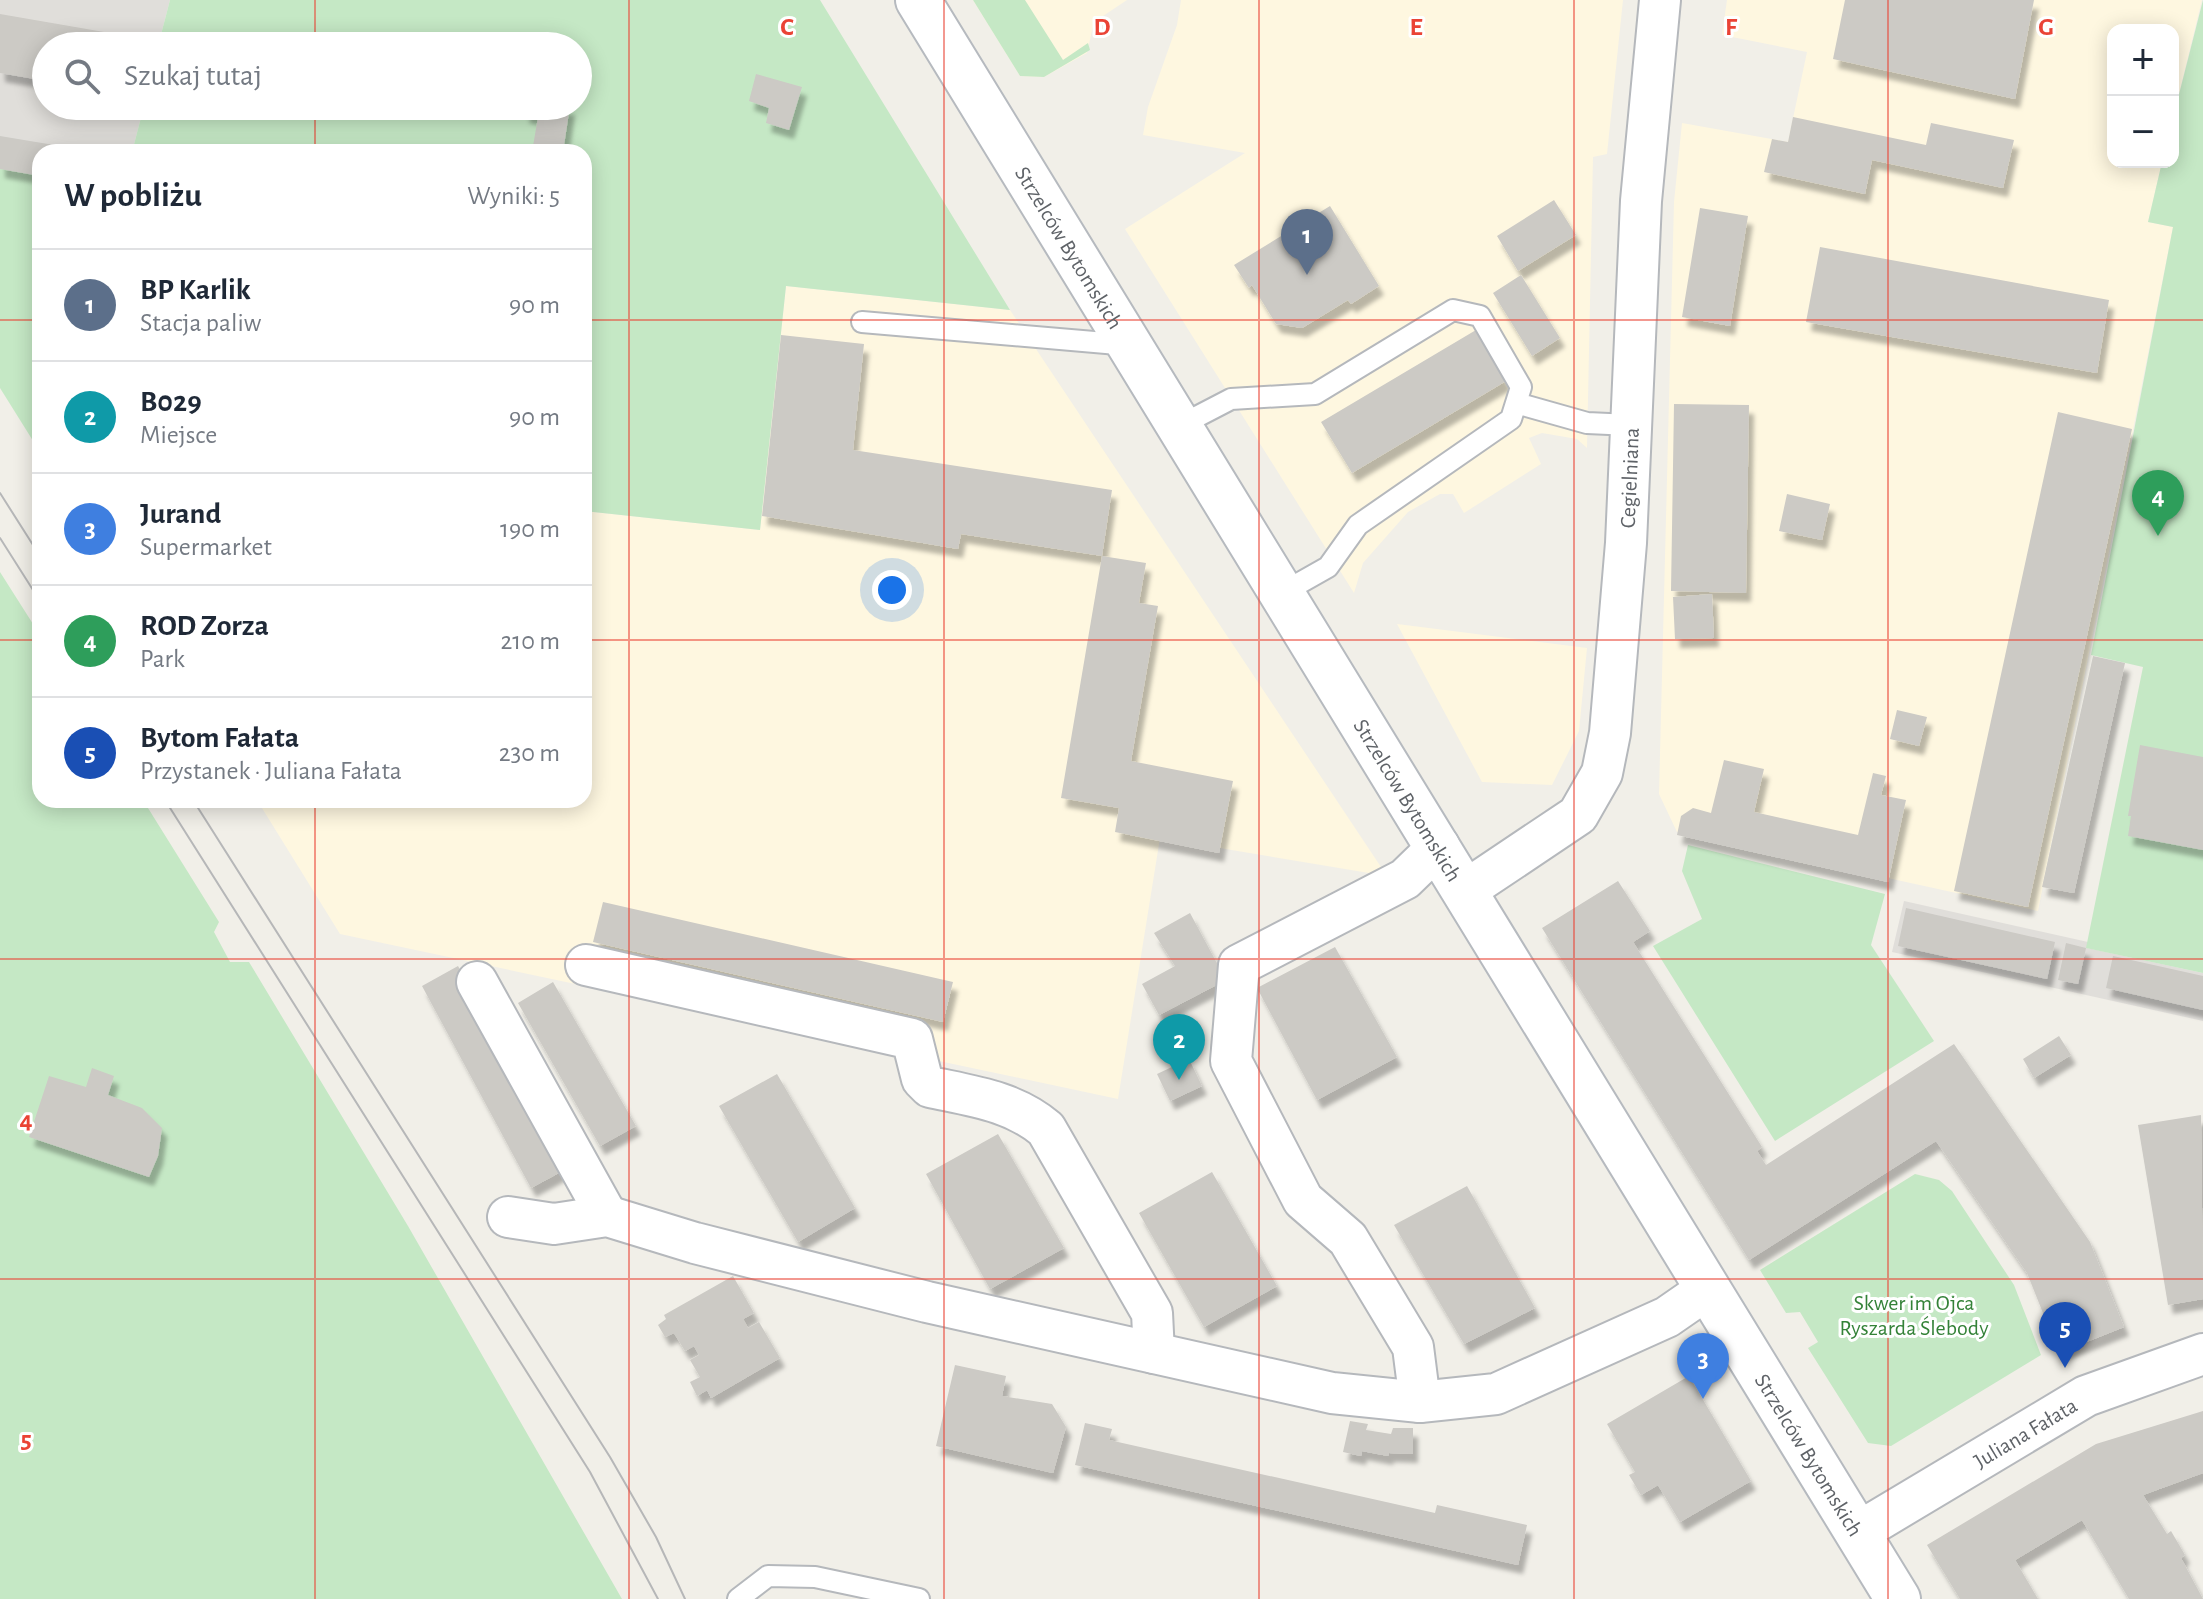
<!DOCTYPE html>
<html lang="pl">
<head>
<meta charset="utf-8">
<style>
	body { margin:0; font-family:"Alegreya Sans",sans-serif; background:#f2f2f3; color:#1f2937 }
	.controls { position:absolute; right:24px; top:24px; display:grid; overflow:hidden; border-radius:16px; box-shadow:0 4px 20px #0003 }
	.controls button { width:72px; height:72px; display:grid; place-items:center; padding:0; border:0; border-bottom:2px solid #e0e1e3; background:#fff; color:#1f2937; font:40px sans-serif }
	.you { position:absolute; left:892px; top:590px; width:28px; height:28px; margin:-20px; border:6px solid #fff; border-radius:50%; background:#1a73e8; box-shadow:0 0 0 12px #1a73e833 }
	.badge { display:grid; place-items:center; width:52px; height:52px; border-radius:50%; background:#111827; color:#fff; font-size:26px; font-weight:700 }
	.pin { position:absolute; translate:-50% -66px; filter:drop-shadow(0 2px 4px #0008) }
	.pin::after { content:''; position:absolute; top:42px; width:28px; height:24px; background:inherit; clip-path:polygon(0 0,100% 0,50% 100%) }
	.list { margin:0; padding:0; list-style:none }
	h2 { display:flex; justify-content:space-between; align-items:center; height:104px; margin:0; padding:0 32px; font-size:34px }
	h2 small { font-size:26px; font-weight:400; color:#747a83 }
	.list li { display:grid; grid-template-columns:52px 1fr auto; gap:24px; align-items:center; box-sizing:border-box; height:112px; padding:0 32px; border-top:2px solid #e0e1e3 }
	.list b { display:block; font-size:30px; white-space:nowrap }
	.list p { margin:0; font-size:26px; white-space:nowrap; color:#747a83 }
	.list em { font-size:26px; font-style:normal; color:#747a83 }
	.icon { flex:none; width:44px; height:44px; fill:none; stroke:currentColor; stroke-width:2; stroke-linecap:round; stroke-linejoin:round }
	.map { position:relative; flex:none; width:2203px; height:1599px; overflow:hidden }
	.search { position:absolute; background:#fff; box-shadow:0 4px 20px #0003; left:32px; top:32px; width:560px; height:88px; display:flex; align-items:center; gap:20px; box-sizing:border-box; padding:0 28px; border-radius:44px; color:#747a83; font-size:30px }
	.panel { position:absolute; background:#fff; box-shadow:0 4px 20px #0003; left:32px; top:144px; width:560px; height:664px; border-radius:24px }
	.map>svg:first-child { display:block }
	.commercial { fill:#fef7e0 }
	.industrial { fill:#e0deda }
	.green { fill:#c5e8c5 }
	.building { fill:#cccac5; filter:url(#shadow) }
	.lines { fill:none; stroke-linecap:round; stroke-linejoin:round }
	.service-casing { stroke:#b5b8bc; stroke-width:24 }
	.minor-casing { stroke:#b5b8bc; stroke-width:44 }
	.secondary-casing { stroke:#b6babf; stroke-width:48 }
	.service { stroke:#fff; stroke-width:20 }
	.minor { stroke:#fff; stroke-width:40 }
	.secondary { stroke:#fff; stroke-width:44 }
	.tram { stroke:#b6b7b8; stroke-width:2 }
	.grid { fill:none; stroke:#ea4335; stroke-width:2; stroke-opacity:0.55 }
	.labels { text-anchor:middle; stroke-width:6; stroke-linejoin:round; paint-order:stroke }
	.street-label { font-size:22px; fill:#5f6368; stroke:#fff }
	.park-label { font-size:22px; fill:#348238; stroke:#fff }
	.grid-label { font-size:26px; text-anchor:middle; font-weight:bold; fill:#ea4335; stroke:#fff; stroke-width:6; stroke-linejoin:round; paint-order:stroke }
</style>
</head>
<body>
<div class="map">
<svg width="2203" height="1599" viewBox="0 0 2203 1599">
	<defs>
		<filter id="shadow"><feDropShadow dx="5" dy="9" stdDeviation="2" flood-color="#0004"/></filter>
	</defs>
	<rect width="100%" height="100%" fill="#f1efe8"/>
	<path class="commercial" d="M973,0H1127L1094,22L1087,53L1044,77L1020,76Z
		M1181,0H1623L1607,154L1593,157L1587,448L1577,439L1542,433L1529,438L1541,464L1464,513L1453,494H1440L1408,512L1363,563L1354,593L1125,229L1245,153L1143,135L1148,107L1177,25Z
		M1727,0H2202L2173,118V30H2113V162H2162L2148,222L2173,227L2038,911L1677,832L1659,794L1674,202L1682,123L1788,142L1807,52L1722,35Z
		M786,286L1010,310L1387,876L1160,838L1118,1099L340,934L257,800H584V511L760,530Z
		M1397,624L1587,648L1579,731L1552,785L1482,782Z"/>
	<path class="industrial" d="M0,0H170L158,46H46V106H144L132,152H40L0,162Z
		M1904,901L2088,942L2087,948L2203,973V1021L1892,952Z"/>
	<path class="green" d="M170,0H820L1010,310L786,286L760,530L584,511V152H132L144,106H578V46H158Z
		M973,0H1025L1063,60L1088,43L1090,50L1044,77L1020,76Z
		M2203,0V973L2086,948L2143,667L2091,655L2173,227L2148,222L2162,162H2173V118Z
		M0,162L40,168V452L0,388Z
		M0,572L40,635V800H143L219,922L214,932L230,962H249L408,1226L622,1599H0Z
		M1688,845L1885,894L1871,945L1934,1041L1775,1141L1653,946L1702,919L1682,871Z
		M1915,1174L1939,1180L1952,1191L2014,1285L2041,1355L1891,1446L1868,1443L1808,1348L1818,1342L1800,1312L1786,1313L1760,1270Z"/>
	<path class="building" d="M1845,0H2034L2015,99L1833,59Z
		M0,14L156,41L155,46H46V81L0,73Z
		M756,74L802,87L789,130L766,123L769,108L749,101Z
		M526,106H570L563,152H532L538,117L524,114Z
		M1793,117L1926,145L1931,123L2014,140L2003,188L1872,160L1865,194L1764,172L1772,139L1788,142Z
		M0,136L84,150V152H40V176L0,169Z
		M1554,200L1576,235L1518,271L1497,236Z
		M1330,206L1379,286L1351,304L1348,300L1302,328L1276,324L1252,285L1249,288L1234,265Z
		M1700,208L1748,216L1730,326L1682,317Z
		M1820,247L2109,300L2097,373L1806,322Z
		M1521,275L1560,338L1532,356L1493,293Z
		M1476,330L1506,381L1352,473L1321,422Z
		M781,335L864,344L853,450L1112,490L1102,556L961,534L958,549L762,516Z
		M1674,404L1749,405L1746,593L1671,591Z
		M2058,412L2132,429L2028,907L1954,891Z
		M1787,494L1830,504L1822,540L1779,531Z
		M1102,556L1146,563L1139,603L1158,606L1131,761L1233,781L1219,853L1115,832L1119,808L1061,798Z
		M1712,594L1714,638L1675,639L1673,597Z
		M2093,656L2125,663L2074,893L2042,887Z
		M1897,710L1927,717L1919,746L1890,739Z
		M2140,745L2203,757V850L2128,836L2131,816H2128Z
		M1724,760L1764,769L1754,812L1858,835L1873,773L1886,776L1881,795L1906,800L1888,882L1677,835L1681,816L1693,808L1711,813Z
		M1618,881L1650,931L1633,942L1762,1147L1757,1151L1766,1165L1954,1044L2090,1242L2124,1327L2059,1353L2027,1273L1936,1141L1749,1260L1542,928Z
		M603,902L953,982L943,1022L593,942Z
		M1906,908L2055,942L2047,979L1898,946Z
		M1190,913L1226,980L1159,1015L1142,984L1175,966L1154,933Z
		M2066,943L2086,948L2078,984L2058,980Z
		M1335,947L1397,1057L1317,1100L1257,988Z
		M2113,956L2203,976V1010L2106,988Z
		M458,966L568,1168L531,1188L422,986Z
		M553,982L636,1126L600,1146L518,1003Z
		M2059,1036L2071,1055L2034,1078L2023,1059Z
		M1189,1059L1202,1086L1170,1101L1157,1074Z
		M92,1068L114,1076L108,1095L142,1108L162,1128L158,1156L149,1177L29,1137L49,1076L86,1087Z
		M777,1074L855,1208L798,1242L719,1106Z
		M2201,1115L2203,1299L2168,1305L2138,1125Z
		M998,1134L1064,1248L990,1289L926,1174Z
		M1212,1172L1277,1286L1204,1327L1139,1213Z
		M1467,1186L1535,1308L1464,1344L1394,1225Z
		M733,1276L754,1313L743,1319L748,1328L759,1322L780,1358L711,1398L707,1390L697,1396L690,1382L700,1377L690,1360L699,1355L694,1346L685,1351L674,1333L665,1337L658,1325L666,1319L664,1315Z
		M955,1365L1006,1376L1002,1396L1052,1404L1066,1427L1053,1473L936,1446Z
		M1689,1376L1751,1481L1680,1522L1658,1485L1641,1495L1629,1475L1635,1472L1607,1424Z
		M2203,1411V1473L2143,1495L2167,1534L2171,1531L2185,1555L2181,1558L2203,1599H2129L2082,1520L2015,1560L2038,1599H1960L1927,1545L2096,1444Z
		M1350,1421L1368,1424L1366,1430L1391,1434L1393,1428H1413V1454L1389,1453L1388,1456L1362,1451L1361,1456L1343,1452Z
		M1085,1423L1112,1429L1109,1440L1435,1513L1437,1505L1527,1525L1518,1565L1075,1465Z"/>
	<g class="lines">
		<defs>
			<path id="service" d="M862,322L1129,345
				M1516,403L1587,423L1631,425
				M1179,426L1231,399L1315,394L1453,310L1480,316L1521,387L1511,419L1358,525L1328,567L1282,593
				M738,1599L768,1576L815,1577L919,1599"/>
			<g id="minor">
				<path id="s1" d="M1466,890L1578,815L1602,773L1610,733L1626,543L1641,201L1660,0"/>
				<path d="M586,965L912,1039L922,1079L930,1087C972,1096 1013,1101 1046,1129L1152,1313L1154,1353"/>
				<path d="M477,982L607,1216"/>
				<path d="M508,1217L554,1224L607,1216L695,1243L927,1302L1332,1393L1420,1402L1496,1394L1667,1317L1706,1290"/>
				<path d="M1420,1402L1413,1347L1348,1239L1303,1200L1231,1061L1239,965L1405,879L1439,846"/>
				<path id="s2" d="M1857,1533L2086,1396L2203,1354"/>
			</g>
			<g id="secondary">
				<path id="s3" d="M918,0L1898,1599"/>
			</g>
		</defs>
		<use href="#service" class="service-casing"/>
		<use href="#minor" class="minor-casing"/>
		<use href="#secondary" class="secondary-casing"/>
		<use href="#service" class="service"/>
		<use href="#minor" class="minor"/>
		<use href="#secondary" class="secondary"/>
		<path class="tram" d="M0,493L40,556
			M0,538L40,601
			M165,800L590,1472L658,1599
			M193,800L610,1457L656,1537L685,1599"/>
	</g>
	<path class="grid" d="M315,0V46M629,0V1599M944,0V1599M1259,0V1599M1574,0V1599M1888,0V1599M315,106V152M0,320H40M584,320H2203M0,640H40M584,640H2203M315,800V1599M0,959H2203M0,1279H2203"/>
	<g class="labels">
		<g class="street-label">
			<text dy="8" stroke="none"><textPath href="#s3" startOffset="290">Strzelców Bytomskich</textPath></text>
			<text dy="8" stroke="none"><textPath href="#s1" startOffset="480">Cegielniana</textPath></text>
			<text dy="8" stroke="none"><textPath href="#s3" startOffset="938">Strzelców Bytomskich</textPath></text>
			<text dy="8" stroke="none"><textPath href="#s2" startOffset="196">Juliana Fałata</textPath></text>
			<text dy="8" stroke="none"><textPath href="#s3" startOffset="1706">Strzelców Bytomskich</textPath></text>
		</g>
		<g class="park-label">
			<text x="1914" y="1310">Skwer im Ojca<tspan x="1914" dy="25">Ryszarda Ślebody</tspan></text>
		</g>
	</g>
	<g class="grid-label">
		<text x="787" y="35">C</text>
		<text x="1102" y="35">D</text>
		<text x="1416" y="35">E</text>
		<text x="1731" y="35">F</text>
		<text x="2046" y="35">G</text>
		<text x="26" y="1128">4</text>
		<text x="26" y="1448">5</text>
	</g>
</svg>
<div class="controls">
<button>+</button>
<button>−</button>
</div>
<div class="you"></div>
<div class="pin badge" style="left:1307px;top:275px;background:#5c6f8a">1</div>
<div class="pin badge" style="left:1179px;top:1080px;background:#0f9aa8">2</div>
<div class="pin badge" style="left:1703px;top:1399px;background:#3f7fe0">3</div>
<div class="pin badge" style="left:2158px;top:536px;background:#2e9e5b">4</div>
<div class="pin badge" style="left:2065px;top:1368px;background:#1a4fb4">5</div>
<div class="search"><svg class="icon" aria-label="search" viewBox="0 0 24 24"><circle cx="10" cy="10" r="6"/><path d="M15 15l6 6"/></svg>Szukaj tutaj</div>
<section class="panel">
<h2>W pobliżu<small>Wyniki: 5</small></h2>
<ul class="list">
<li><span class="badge" style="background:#5c6f8a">1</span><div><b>BP Karlik</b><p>Stacja paliw</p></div><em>90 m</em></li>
<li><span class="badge" style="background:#0f9aa8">2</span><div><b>B029</b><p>Miejsce</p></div><em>90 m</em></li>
<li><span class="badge" style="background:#3f7fe0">3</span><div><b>Jurand</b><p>Supermarket</p></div><em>190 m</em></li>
<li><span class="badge" style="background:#2e9e5b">4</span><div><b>ROD Zorza</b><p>Park</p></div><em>210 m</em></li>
<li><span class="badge" style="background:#1a4fb4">5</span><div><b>Bytom Fałata</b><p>Przystanek · Juliana Fałata</p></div><em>230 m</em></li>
</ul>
</section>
</div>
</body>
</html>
